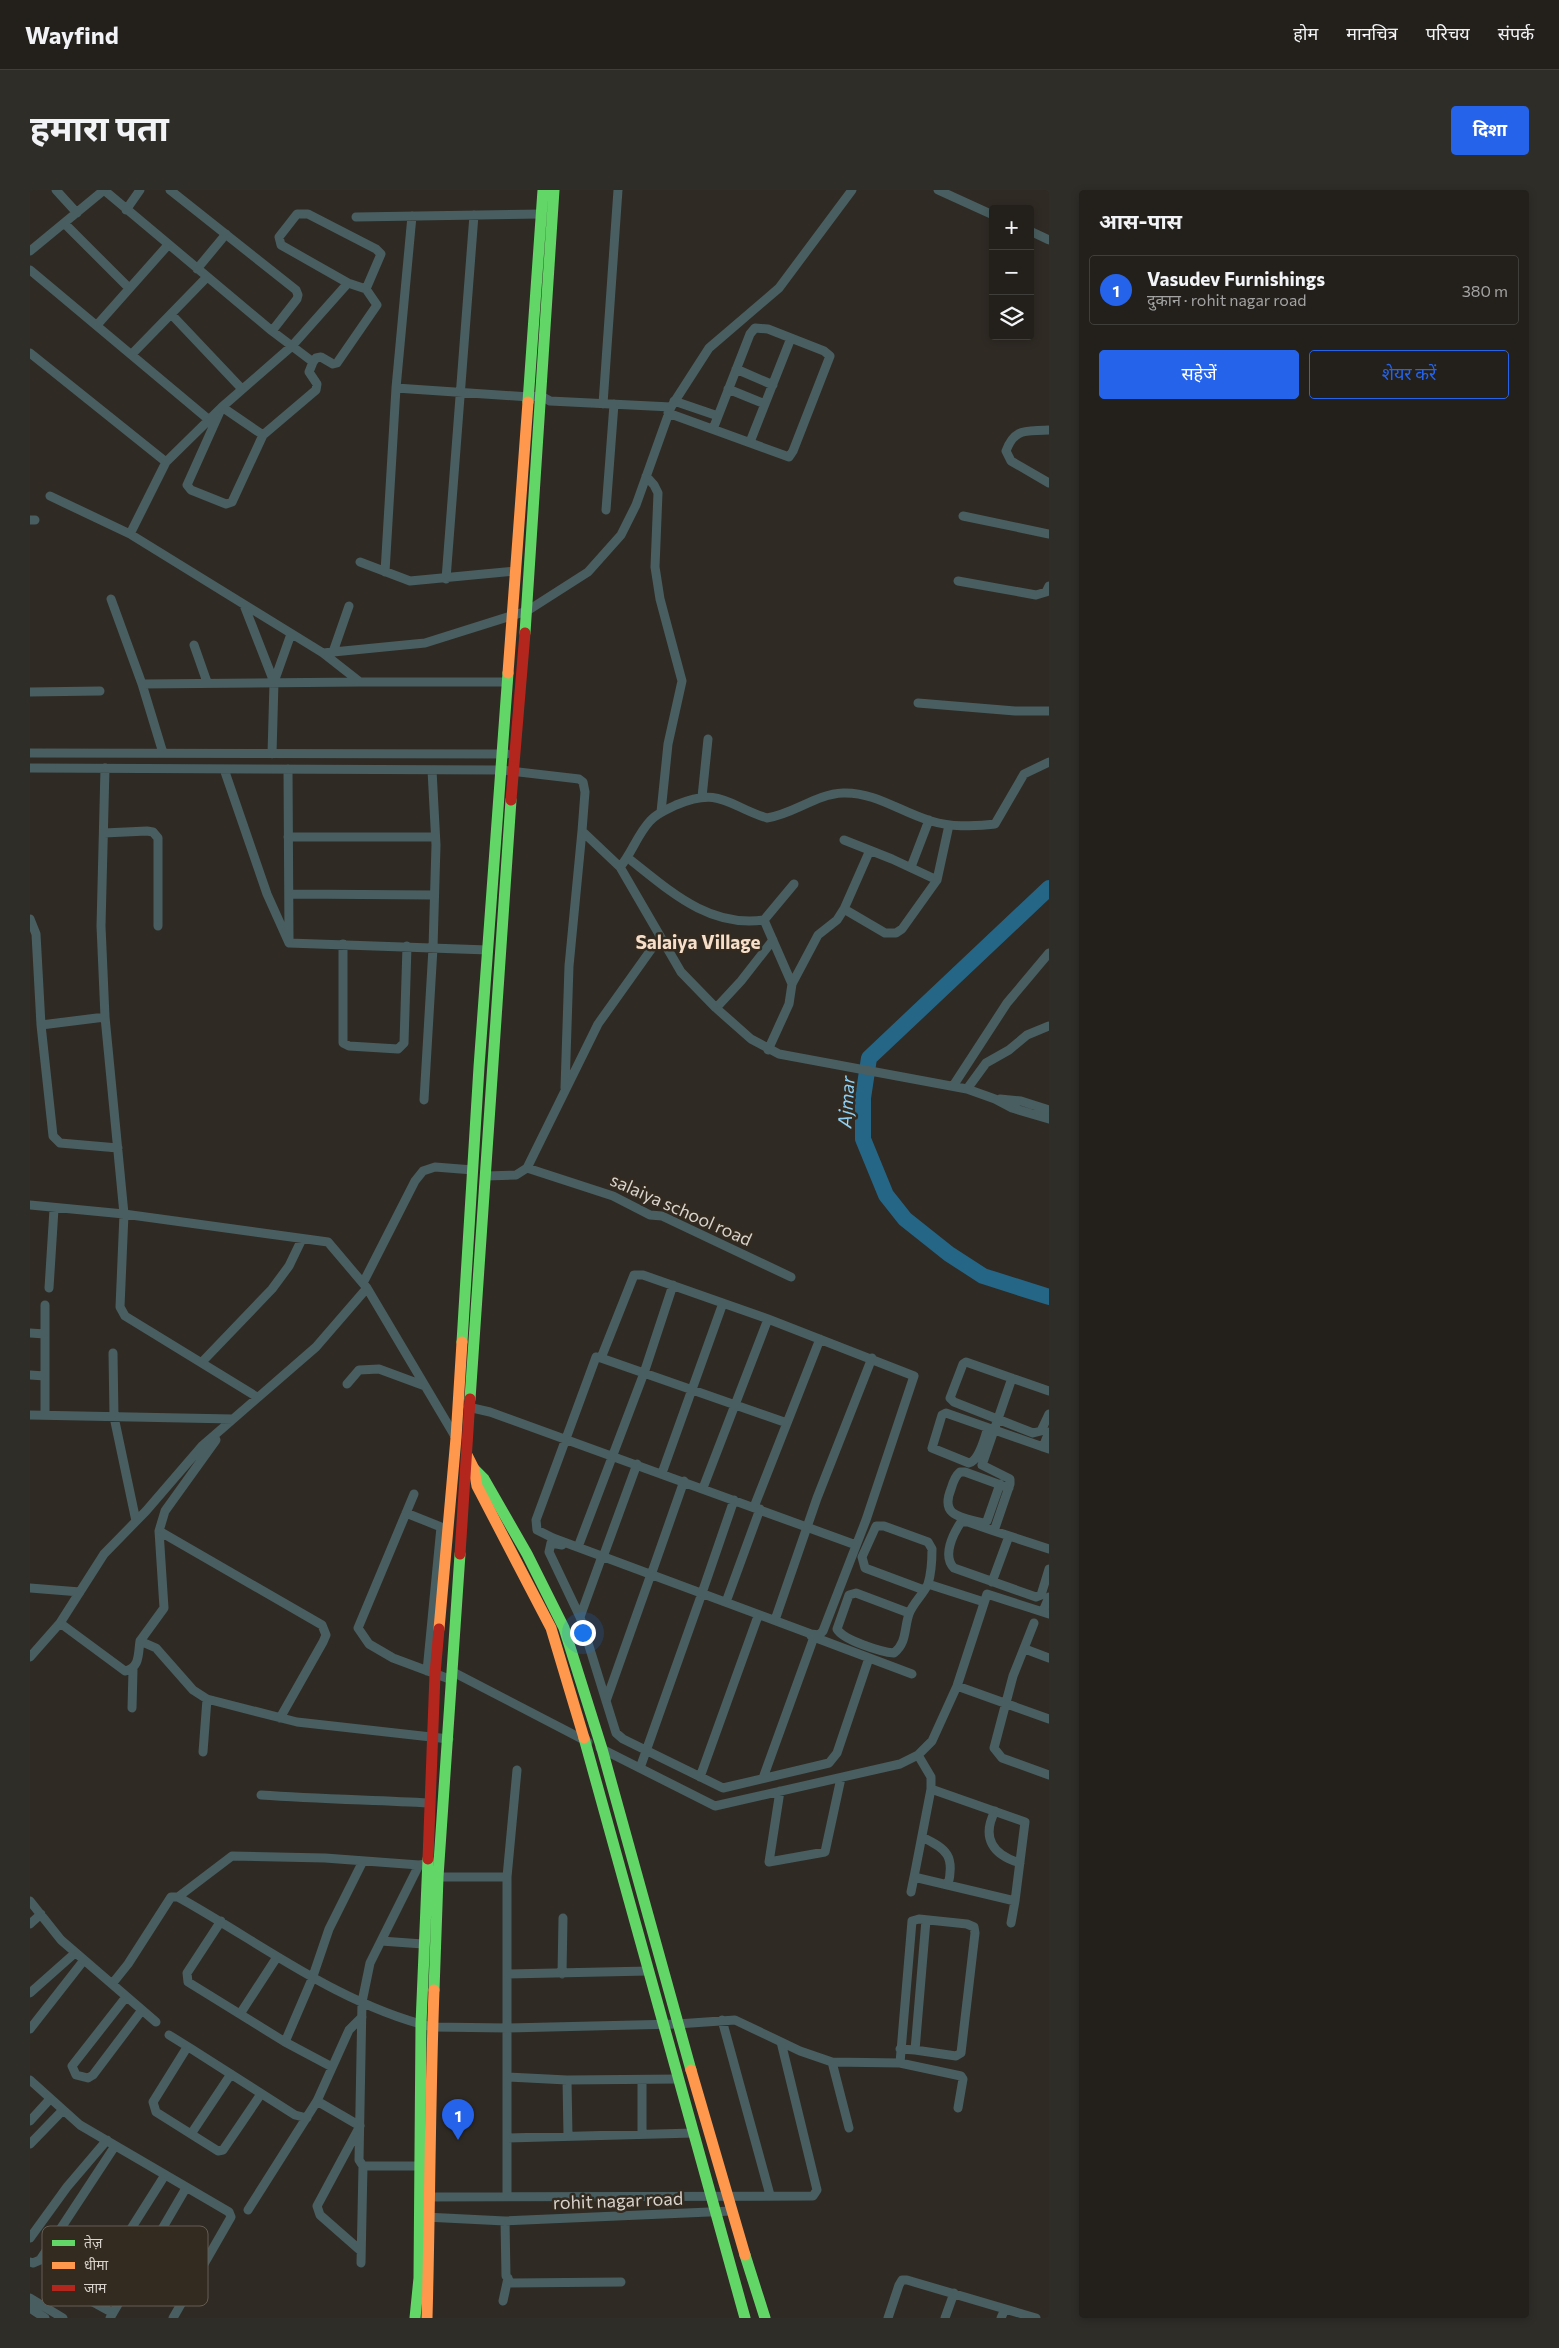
<!DOCTYPE html>
<html lang="hi">
<head>
<meta charset="utf-8">
<style>
	body { margin:0; font-family:Commissioner,"Noto Sans Devanagari",sans-serif; background:#2f2d28; color:#f1f3f6 }
	.controls { position:absolute; right:15px; top:15px; display:grid; overflow:hidden; border-radius:5px; box-shadow:0 2px 8px #0003 }
	.controls button { width:45px; height:45px; display:grid; place-items:center; padding:0; border:0; border-bottom:1px solid #403e3a; background:#23201b; color:#f1f3f6; font:25px sans-serif }
	.you { position:absolute; left:552px; top:1442px; width:18px; height:18px; margin:-12px; border:4px solid #fff; border-radius:50%; background:#1a73e8; box-shadow:0 0 0 8px #1a73e833 }
	.badge { display:grid; place-items:center; width:32px; height:32px; border-radius:50%; background:#2563eb; color:#fff; font-size:16px; font-weight:700 }
	.pin { position:absolute; translate:-50% -41px; filter:drop-shadow(0 1px 2px #0008) }
	.pin::after { content:''; position:absolute; top:26px; width:18px; height:15px; background:inherit; clip-path:polygon(0 0,100% 0,50% 100%) }
	.list { margin:0; padding:0; list-style:none }
	h2 { display:flex; justify-content:space-between; align-items:center; height:65px; margin:0; padding:0 20px; font-size:21px }
	h2 small { font-size:16px; font-weight:400; color:#a3a3a3 }
	.list li { display:grid; grid-template-columns:32px 1fr auto; gap:15px; align-items:center; box-sizing:border-box; height:70px; margin:0 10px 10px; padding:0 10px; border:1px solid #403e3a; border-radius:5px }
	.list b { display:block; font-size:19px; white-space:nowrap }
	.list p { margin:0; font-size:16px; white-space:nowrap; color:#a3a3a3 }
	.list em { font-size:16px; font-style:normal; color:#a3a3a3 }
	.actions { display:flex; gap:10px; padding:15px 20px }
	.actions a { flex:1; padding:11px 0; border:1px solid #2563eb; border-radius:5px; text-align:center; font-size:18px; color:#2563eb }
	.actions .main { background:#2563eb; color:#fff }
	.icon { flex:none; width:28px; height:28px; fill:none; stroke:currentColor; stroke-width:2; stroke-linecap:round; stroke-linejoin:round }
	.map { position:relative; flex:none; width:1019px; height:2128px; overflow:hidden; border-radius:5px }
	header { display:flex; align-items:center; gap:30px; box-sizing:border-box; height:70px; padding:0 25px; background:#23201b; border-bottom:1px solid #403e3a }
	header strong { font-size:24px }
	nav { display:flex; gap:28px; margin-inline-start:auto; font-size:18px }
	.intro { display:flex; align-items:center; justify-content:space-between; box-sizing:border-box; height:120px; padding:0 30px }
	h1 { margin:0; font-size:35px }
	.button { padding:12px 22px; border-radius:5px; background:#2563eb; color:#fff; font-size:18px; font-weight:700 }
	main { display:flex; gap:30px; padding:0 30px }
	aside { flex:1; background:#23201b; border-radius:5px; box-shadow:0 2px 8px #0003 }
	.map>svg:first-child { display:block }
	.lines { fill:none; stroke-linecap:round; stroke-linejoin:round }
	.river { stroke:#256686; stroke-width:16 }
	.street { stroke:#495e60; stroke-width:9 }
	.fast { stroke:#63d668; stroke-width:11 }
	.slow { stroke:#ff974d; stroke-width:11 }
	.jam { stroke:#b3261e; stroke-width:11 }
	.labels { text-anchor:middle; stroke-width:5; stroke-linejoin:round; paint-order:stroke }
	.street-label { font-size:18px; fill:#d8d3cc; stroke:#332b20 }
	.neighbourhood-label { font-size:19px; font-weight:bold; fill:#f7dec8; stroke:#332b20 }
	.water-label { font-size:19px; font-style:italic; fill:#8dcff5; stroke:#332b20 }
	.key { fill:#332b20; stroke:#655d54; stroke-width:1 }
	.key-label { font-size:14px; fill:#d8d3cc }
</style>
</head>
<body>
<header>
<strong>Wayfind</strong>
<nav><a>होम</a><a>मानचित्र</a><a>परिचय</a><a>संपर्क</a></nav>
</header>
<div class="intro"><h1>हमारा पता</h1><a class="button">दिशा</a></div>
<main>
<div class="map">
<svg width="1019" height="2128" viewBox="0 0 1019 2128">
	<rect width="100%" height="100%" fill="#2f2a24"/>
	<g class="lines">
		<path class="river" d="M1019,698L839,868L833,908V949L856,1005L875,1029L919,1064L953,1086L1019,1107"/>
		<path class="street" d="M26,0L47,23
			M74,0L242,141L283,172L279,182L287,194L286,200L233,245
			M140,0L266,100L268,105L267,109L242,141
			M908,0L963,25
			M96,20L110,0
			M326,27L511,24
			M34,33L99,98
			M1000,41L1019,50
			M0,61L74,0
			M167,79L196,44
			M0,80L178,229
			M141,124L212,199
			M67,135L138,55
			M0,163L136,272
			M102,164L177,87
			M283,172L286,168L291,167L303,174L307,173L347,115L336,99L318,93L251,55L249,47L267,24H278L346,59L351,64L336,99
			M706,179L743,195
			M366,198L499,207L511,206L520,211L641,217
			M698,199L735,214
			M644,211L688,226
			M573,214L588,0
			M192,217L233,245L202,312L196,314L161,300L157,295Z
			M638,223L759,267L763,261L800,166L794,161L738,139L725,138L720,144L683,239
			M1019,240C996,242 985,237 976,261L981,271L1019,293
			M720,252L761,148
			M616,286L624,295L628,303L625,377L630,409L652,491L638,554L631,622
			M20,306L100,344L293,463L330,492H478
			M576,320L584,214
			M933,326L1019,344
			M0,330H5
			M100,344L136,272L192,217L262,156L318,93
			M330,372L380,391L486,381
			M355,382L366,198L382,26
			M416,389L444,25
			M928,391L1006,405L1016,402L1019,396
			M81,409L112,494L133,563
			M214,415L244,492L242,564
			M164,455L177,492
			M303,462L319,416
			M293,463L395,453L497,421L558,382L591,345L606,315L641,217L679,158L749,98L822,0
			M244,492L261,444
			M112,494L330,492
			M0,502L70,501
			M888,513L985,521H1019
			M0,563L477,564
			M0,578L471,580L549,589L553,592L555,602L552,641L590,677L651,782L686,818L721,849L749,864L937,899L965,909L982,918L1019,929
			M75,578L71,736L75,827L94,1024L90,1117L95,1126L227,1207
			M194,579L237,704L259,753
			M258,579L259,750
			M672,607L678,549
			M74,643L117,641L123,642L128,648V736
			M258,647H405
			M814,650L862,669L907,690
			M598,668C639,700 678,738 734,730L762,794L759,814L738,860
			M590,677C602,663 607,645 620,631C627,623 636,620 646,615C691,596 698,616 737,628C764,624 786,604 813,603C846,602 870,622 901,631C925,638 941,636 965,634L994,584L1019,572
			M881,677L899,630
			M260,704L404,705
			M814,719L840,660
			M0,729L6,744L11,835L23,946L30,953L88,958
			M734,730L764,694
			M259,753L458,760
			M313,754V853L319,856L368,859L374,853L377,756
			M762,794L788,745L807,730L814,719L855,743H866L872,739L907,690L919,635
			M686,818L711,791L743,750
			M11,835L75,827
			M923,896L977,813L1019,763
			M535,898L539,776L552,641
			M937,899L956,873L979,860L997,845L1019,836
			M970,909L991,911L1019,920
			M394,910L403,758L406,655L402,580
			M497,978L583,1006L620,1025L632,1026L761,1087
			M456,986L486,985L497,978L568,834L630,747
			M0,1015L94,1024L298,1052L337,1098L426,1248
			M333,1093L385,991L393,981L405,977L443,980
			M19,1098L24,1019
			M0,1143L15,1144
			M83,1163L84,1227L106,1331
			M571,1168L604,1085H613L738,1129L884,1186L836,1330L793,1441L789,1445L781,1444L523,1348L507,1340L506,1330L566,1167L571,1168L757,1233
			M172,1172L242,1099L259,1076L272,1049
			M0,1185L15,1186
			M982,1188L952,1275L980,1289V1294L964,1341L1019,1359
			M317,1194L329,1180L349,1179L395,1196
			M1019,1201L936,1172L933,1174L920,1208L924,1212L1003,1243L1011,1241L1019,1224
			M438,1217L460,1222L826,1355
			M0,1225L203,1229
			M15,1225V1115
			M958,1238C954,1248 950,1270 939,1273L902,1258L912,1225L916,1223L1019,1259
			M1013,1257L1019,1242
			M632,1283L693,1113
			M970,1294L957,1331L953,1333C930,1327 910,1326 921,1299C923,1292 925,1286 930,1282H935L979,1298
			M673,1298L738,1129
			M384,1304L328,1438L339,1454L363,1468L422,1490
			M724,1317L790,1149
			M376,1323L411,1337L397,1481
			M129,1341L292,1435L296,1445L293,1452L250,1528
			M964,1341L938,1332H931C923,1344 912,1366 924,1378L1006,1407L1011,1405L1019,1379
			M532,1355L521,1353L519,1362L550,1427L586,1543L593,1549L693,1598L799,1573L807,1563L839,1468
			M548,1357L614,1183L643,1095
			M573,1367L607,1274
			M621,1385L654,1291
			M962,1392L979,1346
			M898,1394L954,1412
			M0,1398L50,1402
			M672,1403L704,1310
			M696,1412L730,1319
			M1013,1421L1019,1407
			M879,1423L826,1403L819,1405L807,1439C813,1450 851,1462 864,1463C877,1453 874,1438 879,1424C883,1413 893,1405 898,1394C901,1384 902,1370 902,1359L898,1352L854,1336H846L832,1367L835,1378L894,1400
			M550,1427L571,1369
			M745,1430L787,1308L842,1168
			M30,1433L95,1481C110,1478 108,1464 110,1451L126,1458L163,1500L177,1509L267,1532L419,1549
			M1004,1433L983,1486L964,1558L972,1568L1019,1585
			M781,1446L882,1484
			M110,1451L134,1418L129,1341L135,1321L186,1250
			M995,1459L1019,1468
			M0,1467L30,1433L74,1364L116,1321L172,1256L286,1157L337,1098
			M423,1482L558,1552
			M927,1496L1019,1529
			M576,1511L620,1387
			M102,1518L103,1480
			M570,1558L685,1616L870,1574L888,1565L902,1551L927,1496L957,1404L1019,1424
			M173,1562L177,1509
			M888,1565L901,1587V1599L995,1632L985,1711L884,1687L901,1599
			M610,1578L671,1406
			M670,1587L728,1426
			M733,1588L784,1447
			M750,1601L739,1672L795,1662L811,1588
			M231,1605C288,1609 343,1610 399,1613
			M965,1621C951,1648 963,1665 990,1673
			M892,1647C917,1659 925,1666 918,1695
			M408,1687H477
			M881,1702L884,1687
			M148,1707C231,1753 308,1814 402,1837L478,1838L647,1834L705,1830L770,1861L802,1872L870,1873L931,1886L933,1889L928,1918
			M0,1711L31,1750L126,1832
			M191,1731L157,1783L158,1792L255,1852L302,1877
			M981,1733L985,1711
			M0,1734L11,1724
			M351,1751L393,1754
			M477,1784L619,1781
			M532,1784L533,1728
			M82,1794L98,1774L141,1707H148L202,1666L295,1668L389,1675
			M0,1803L45,1763
			M96,1807L42,1876L46,1885L58,1888L63,1885L112,1820
			M210,1824L247,1767
			M692,1830L740,2005
			M0,1839L54,1770
			M139,1845L160,1858
			M255,1852L282,1789L299,1739L333,1671
			M870,1859L885,1860L896,1730
			M802,1872L819,1938
			M870,1873L882,1731L889,1729L937,1734L944,1737L945,1743L931,1863L926,1866L885,1860
			M477,1887L537,1890L649,1889
			M0,1890L50,1935L199,2022L201,2027L143,2128
			M537,1890L538,1946
			M612,1891V1944
			M231,1904L193,1960L188,1961L126,1922L123,1912L156,1859L160,1858L265,1925L277,1928
			M287,1911L330,1936L287,2016L290,2025L331,2061
			M0,1931L20,1909
			M161,1944L201,1884
			M477,1948L664,1943
			M0,1954L33,1920
			M333,1976H389
			M477,2006V1687L487,1580
			M395,2007L783,2006L787,2000L751,1852
			M218,2020L287,1911L319,1840L332,1827
			M395,2027L475,2031L702,2021
			M475,2031L476,2086L481,2093L591,2092
			M0,2048L37,1997L77,1950
			M113,2068L160,2098
			M0,2072L3,2073L10,2070L85,1956
			M331,2073L333,1976L329,1970L332,1812L340,1773L389,1675L396,1674
			M0,2108L33,2128
			M473,2111L478,2088
			M0,2118L15,2128
			M83,2123L63,2112L61,2102L135,1985
			M80,2128L156,1998
			M858,2128L869,2095L872,2090H877L1006,2128
			M915,2128L924,2103
			M971,2128L975,2119"/>
		<path class="fast" d="M498,212L513,0
			M495,443L524,0
			M432,1152L449,877L478,483
			M440,1209L481,610
			M444,1279L454,1289L497,1364L534,1438L572,1559L661,1880
			M554,1548L715,2128
			M404,1800L408,1687L430,1364
			M715,2065L735,2128
			M385,2128L389,2088L391,1834L398,1669"/>
		<path class="slow" d="M478,483L498,212
			M437,1265L444,1279L447,1296L521,1438L554,1548
			M409,1439L426,1248L432,1152
			M661,1880L715,2065
			M397,2128C400,2019 400,1909 404,1800"/>
		<path class="jam" d="M481,610L495,443
			M430,1364L440,1209
			M398,1669L405,1484L409,1439"/>
	</g>
	<g class="labels">
		<g class="street-label">
			<text transform="translate(651 1020) rotate(24)" y="6">salaiya school road</text>
			<text transform="translate(588 2011) rotate(-2)" y="6">rohit nagar road</text>
		</g>
		<g class="neighbourhood-label">
			<text x="668" y="759">Salaiya Village</text>
		</g>
		<g class="water-label">
			<text transform="translate(816 912) rotate(-86)" y="7">Ajmar</text>
		</g>
	</g>
	<rect x="12" y="2036" width="166" height="80" rx="8" class="key"/>
	<rect x="22" y="2050" width="23" height="6" fill="#63d668"/>
	<rect x="22" y="2072" width="23" height="7" fill="#ff974d"/>
	<rect x="22" y="2095" width="23" height="6" fill="#b3261e"/>
	<g class="key-label">
		<text x="54" y="2058">तेज़</text>
		<text x="54" y="2080">धीमा</text>
		<text x="54" y="2103">जाम</text>
	</g>
</svg>
<div class="controls">
<button>+</button>
<button>−</button>
<button><svg class="icon" aria-label="layers" viewBox="0 0 24 24"><path d="M12 4l9 5-9 5-9-5zM3 14l9 5 9-5"/></svg></button>
</div>
<div class="you"></div>
<div class="pin badge" style="left:428px;top:1950px">1</div>
</div>
<aside>
<h2>आस-पास<small></small></h2>
<ul class="list">
<li><span class="badge">1</span><div><b>Vasudev Furnishings</b><p>दुकान · rohit nagar road</p></div><em>380 m</em></li>
</ul>
<div class="actions"><a class="main">सहेजें</a><a>शेयर करें</a></div>
</aside>
</main>
</body>
</html>
